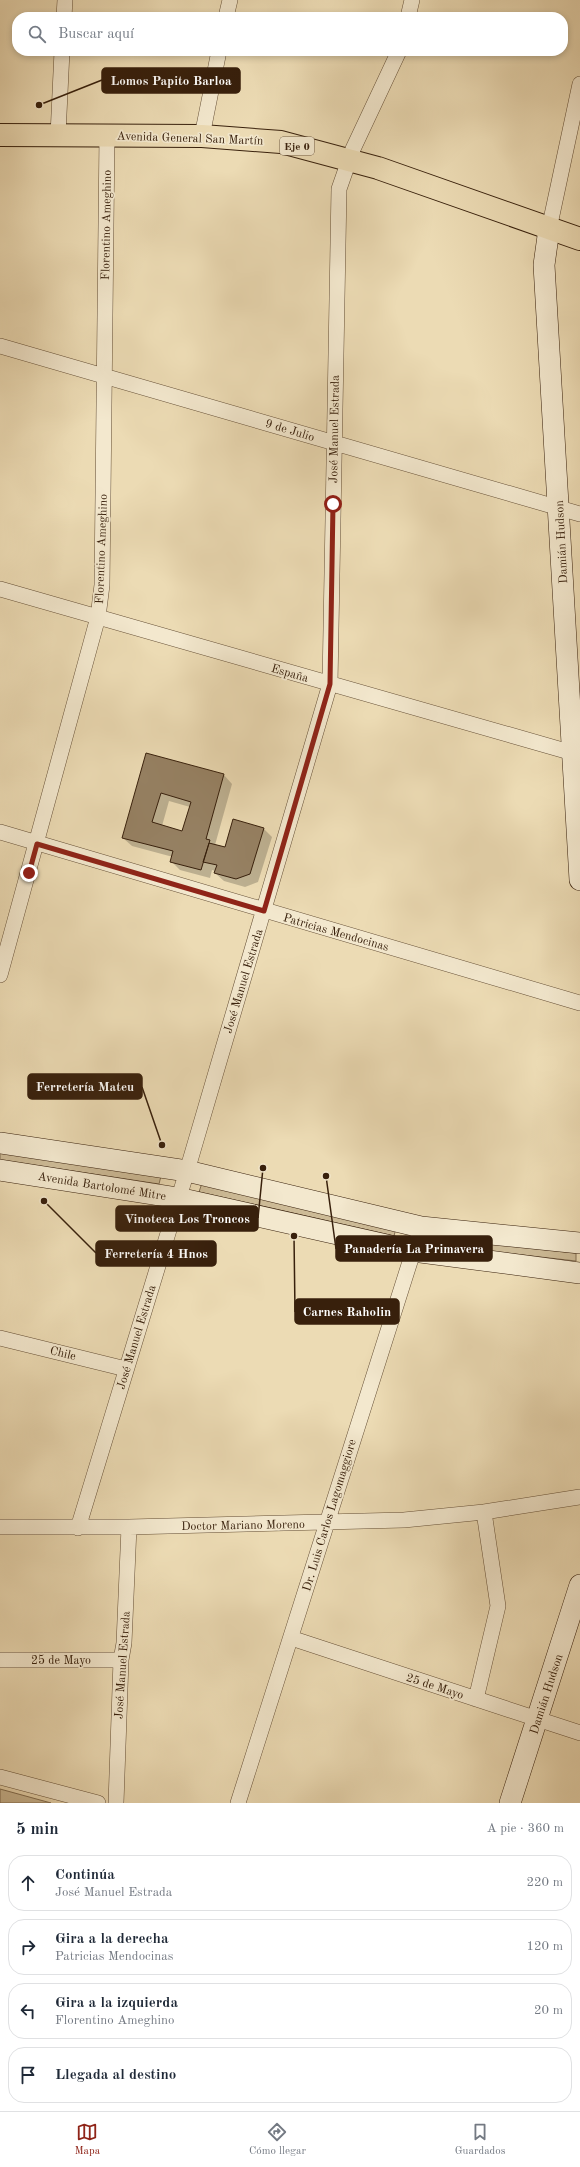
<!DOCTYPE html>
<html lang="es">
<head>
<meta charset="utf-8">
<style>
	body { margin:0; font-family:"Old Standard TT",serif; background:#f2f2f3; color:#1f2937 }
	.stop { position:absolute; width:12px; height:12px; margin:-9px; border:3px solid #8f2418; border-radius:50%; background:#fff }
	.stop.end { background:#8f2418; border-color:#fff; box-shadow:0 1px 4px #0008 }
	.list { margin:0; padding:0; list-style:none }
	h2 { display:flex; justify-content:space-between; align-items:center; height:52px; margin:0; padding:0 16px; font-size:17px }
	h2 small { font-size:13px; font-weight:400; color:#747a83 }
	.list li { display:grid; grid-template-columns:26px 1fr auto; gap:12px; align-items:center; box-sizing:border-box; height:56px; margin:0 8px 8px; padding:0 8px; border:1px solid #e0e1e3; border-radius:16px }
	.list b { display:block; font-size:15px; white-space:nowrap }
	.list p { margin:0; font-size:13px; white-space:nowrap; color:#747a83 }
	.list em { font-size:13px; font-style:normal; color:#747a83 }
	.icon { flex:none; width:22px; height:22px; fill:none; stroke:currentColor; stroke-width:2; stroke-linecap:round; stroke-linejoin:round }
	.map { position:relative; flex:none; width:580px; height:1803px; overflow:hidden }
	.search { position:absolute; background:#fff; box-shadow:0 2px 6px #0003; left:12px; right:12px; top:12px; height:44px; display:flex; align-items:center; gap:10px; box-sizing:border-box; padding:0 14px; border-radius:16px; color:#747a83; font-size:15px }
	.sheet { height:308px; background:#fff }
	nav { display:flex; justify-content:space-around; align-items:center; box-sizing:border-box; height:56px; border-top:1px solid #e0e1e3; background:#fff; font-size:11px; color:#747a83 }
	nav a { display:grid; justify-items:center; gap:2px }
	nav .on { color:#8f2418 }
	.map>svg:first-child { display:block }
	.green { fill:#cdbb97; stroke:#826e52 }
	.shadow { fill:#0003; fill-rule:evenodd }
	.building { fill:#968163; stroke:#38200c; fill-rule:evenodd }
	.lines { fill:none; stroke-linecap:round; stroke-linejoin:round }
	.street-casing { stroke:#654f36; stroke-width:16 }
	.secondary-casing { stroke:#38200c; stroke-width:22 }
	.primary-casing { stroke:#38200c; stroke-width:24 }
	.street { stroke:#f3e8ce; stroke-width:15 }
	.secondary { stroke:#f3e8ce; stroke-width:21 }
	.primary { stroke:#ecdbb4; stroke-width:22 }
	.route { stroke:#8f2418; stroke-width:5 }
	.labels { text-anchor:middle; stroke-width:3.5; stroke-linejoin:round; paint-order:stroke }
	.shield { fill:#f3e8ce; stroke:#705c46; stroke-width:1 }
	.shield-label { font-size:11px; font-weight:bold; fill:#38200c }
	.street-label { font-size:12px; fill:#38200c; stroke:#f3e8ce }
	.leader { fill:none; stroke:#38200c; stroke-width:1.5 }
	.callout-dot { fill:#38200c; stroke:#f3e8ce; stroke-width:1.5 }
	.callout { fill:#38200c; stroke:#38200c; stroke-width:1.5 }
	.callout-label { font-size:13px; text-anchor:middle; font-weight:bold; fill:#fff }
</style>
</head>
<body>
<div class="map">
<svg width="580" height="1803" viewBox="0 0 580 1803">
	<rect width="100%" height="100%" fill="#ecdbb4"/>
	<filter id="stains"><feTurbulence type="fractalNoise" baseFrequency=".005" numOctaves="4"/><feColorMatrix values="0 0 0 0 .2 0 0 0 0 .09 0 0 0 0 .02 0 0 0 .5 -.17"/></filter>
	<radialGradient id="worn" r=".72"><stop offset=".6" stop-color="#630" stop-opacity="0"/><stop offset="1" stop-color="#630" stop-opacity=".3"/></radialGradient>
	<path class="green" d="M0,1152L161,1176L159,1184L0,1160Z
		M202,1183L396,1228L394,1236L199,1192Z
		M436,1238L576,1253V1261L434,1245Z
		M0,1789L51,1803H0Z"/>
	<path class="shadow" d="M147,754L224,775L232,784L215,845L225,848L263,828L272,837L258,882L245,887L224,881L215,873L216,871L212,870L210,878L180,870L171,861L173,857L132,846L123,838ZM169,801L190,807L183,832L162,826Z"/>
	<path class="building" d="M146,753L224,774L206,839L210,840L201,870L170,862L173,851L122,838ZM161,793L191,802L182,831L152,822Z
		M233,819L264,828L250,874L236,879L214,873L217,865L203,862L209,843L225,847Z"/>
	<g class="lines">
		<defs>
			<path id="street" d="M64,17L65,0
				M226,17L230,0
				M408,17L412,0
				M58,135L62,51
				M202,136L219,51
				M549,229L580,84
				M0,346L580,514
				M0,589L580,755
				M0,832L580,1003
				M0,975L98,617L102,585L107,135
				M0,1338L126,1369
				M0,1527H129L404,1520L484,1512L580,1497
				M78,1528L187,1171L330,684L339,189L353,149L399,51
				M291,1638L580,1733
				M0,1660H121
				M476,1699L498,1606L484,1512
				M0,1777L98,1803
				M116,1803L121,1660L124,1643L129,1527
				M238,1803L421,1227"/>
			<path id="secondary" d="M549,229L544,265L580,880
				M0,1143L187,1171L421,1227L580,1243
				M0,1170L178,1198L413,1251L580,1273
				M510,1803L580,1585"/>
			<path id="primary" d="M0,135L202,136L281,142L378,168L580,239"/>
		</defs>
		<use href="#street" class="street-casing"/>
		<use href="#secondary" class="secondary-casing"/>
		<use href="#primary" class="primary-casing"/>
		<use href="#street" class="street"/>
		<use href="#secondary" class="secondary"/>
		<use href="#primary" class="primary"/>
	</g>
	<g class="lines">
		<path class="route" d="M29,873L37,844L264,911L330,684L333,504"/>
	</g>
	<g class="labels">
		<rect class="shield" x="280" y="137" width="34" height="18" rx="3"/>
		<g class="shield-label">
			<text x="297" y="150">Eje 0</text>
		</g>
		<g class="street-label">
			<text transform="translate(190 138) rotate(2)" y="4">Avenida General San Martín</text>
			<text transform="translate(106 225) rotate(-89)" y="4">Florentino Ameghino</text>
			<text transform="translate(334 429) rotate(-89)" y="4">José Manuel Estrada</text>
			<text transform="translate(290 430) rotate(17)" y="4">9 de Julio</text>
			<text transform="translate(561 542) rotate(-93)" y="4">Damián Hudson</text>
			<text transform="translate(101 549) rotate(-88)" y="4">Florentino Ameghino</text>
			<text transform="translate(290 673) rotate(16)" y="4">España</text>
			<text transform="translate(336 932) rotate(16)" y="4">Patricias Mendocinas</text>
			<text transform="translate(243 981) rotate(-73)" y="4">José Manuel Estrada</text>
			<text transform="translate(102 1186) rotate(9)" y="4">Avenida Bartolomé Mitre</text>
			<text transform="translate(136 1337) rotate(-73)" y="4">José Manuel Estrada</text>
			<text transform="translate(63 1353) rotate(14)" y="4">Chile</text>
			<text transform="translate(329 1515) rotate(-73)" y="4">Dr. Luis Carlos Lagomaggiore</text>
			<text transform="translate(243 1525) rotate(-1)" y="4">Doctor Mariano Moreno</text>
			<text x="61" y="1664">25 de Mayo</text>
			<text transform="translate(122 1665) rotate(-86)" y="4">José Manuel Estrada</text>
			<text transform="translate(435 1686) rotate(18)" y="4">25 de Mayo</text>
			<text transform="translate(546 1694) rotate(-72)" y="4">Damián Hudson</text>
		</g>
	</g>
	<path class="leader" d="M39 105L102 80M162 1145L142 1087M263 1168L258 1218M326 1176L336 1249M44 1201L96 1253M294 1236L295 1312"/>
	<g class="callout-dot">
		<circle cx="39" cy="105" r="4"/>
		<circle cx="162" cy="1145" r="4"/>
		<circle cx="263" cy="1168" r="4"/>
		<circle cx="326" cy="1176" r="4"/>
		<circle cx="44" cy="1201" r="4"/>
		<circle cx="294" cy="1236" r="4"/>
	</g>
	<g class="callout">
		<rect x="102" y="68" width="138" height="25" rx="4"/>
		<rect x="28" y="1074" width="114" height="25" rx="4"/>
		<rect x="116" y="1206" width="142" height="25" rx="4"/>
		<rect x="336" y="1236" width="156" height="25" rx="4"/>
		<rect x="96" y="1241" width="120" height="25" rx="4"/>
		<rect x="295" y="1299" width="104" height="25" rx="4"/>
	</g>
	<g class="callout-label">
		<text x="171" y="85">Lomos Papito Barloa</text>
		<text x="85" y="1091">Ferretería Mateu</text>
		<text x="187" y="1223">Vinoteca Los Troncos</text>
		<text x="414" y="1253">Panadería La Primavera</text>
		<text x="156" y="1258">Ferretería 4 Hnos</text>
		<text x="347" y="1316">Carnes Raholin</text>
	</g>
	<rect width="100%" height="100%" filter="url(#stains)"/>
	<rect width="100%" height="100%" fill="url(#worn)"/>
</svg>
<div class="stop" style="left:333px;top:504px"></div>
<div class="stop end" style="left:29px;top:873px"></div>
<div class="search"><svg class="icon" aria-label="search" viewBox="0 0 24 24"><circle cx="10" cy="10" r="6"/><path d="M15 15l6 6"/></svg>Buscar aquí</div>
</div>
<section class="sheet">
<h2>5 min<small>A pie · 360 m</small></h2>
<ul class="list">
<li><svg class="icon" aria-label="ahead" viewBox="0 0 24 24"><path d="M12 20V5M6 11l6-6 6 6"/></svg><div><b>Continúa</b><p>José Manuel Estrada</p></div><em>220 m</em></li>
<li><svg class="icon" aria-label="right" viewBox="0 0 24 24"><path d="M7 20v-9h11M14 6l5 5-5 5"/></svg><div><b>Gira a la derecha</b><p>Patricias Mendocinas</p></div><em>120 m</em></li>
<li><svg class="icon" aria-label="left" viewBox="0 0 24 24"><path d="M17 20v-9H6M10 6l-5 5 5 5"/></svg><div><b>Gira a la izquierda</b><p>Florentino Ameghino</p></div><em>20 m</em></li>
<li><svg class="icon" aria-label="arrive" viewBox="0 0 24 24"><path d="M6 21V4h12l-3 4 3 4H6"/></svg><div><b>Llegada al destino</b></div></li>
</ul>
</section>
<nav>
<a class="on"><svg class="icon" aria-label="map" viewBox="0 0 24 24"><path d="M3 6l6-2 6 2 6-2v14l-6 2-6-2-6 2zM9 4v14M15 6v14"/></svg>Mapa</a>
<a><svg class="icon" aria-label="directions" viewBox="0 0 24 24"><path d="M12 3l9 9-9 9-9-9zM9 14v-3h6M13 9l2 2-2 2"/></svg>Cómo llegar</a>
<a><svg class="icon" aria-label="saved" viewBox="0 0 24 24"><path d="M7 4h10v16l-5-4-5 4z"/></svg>Guardados</a>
</nav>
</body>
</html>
